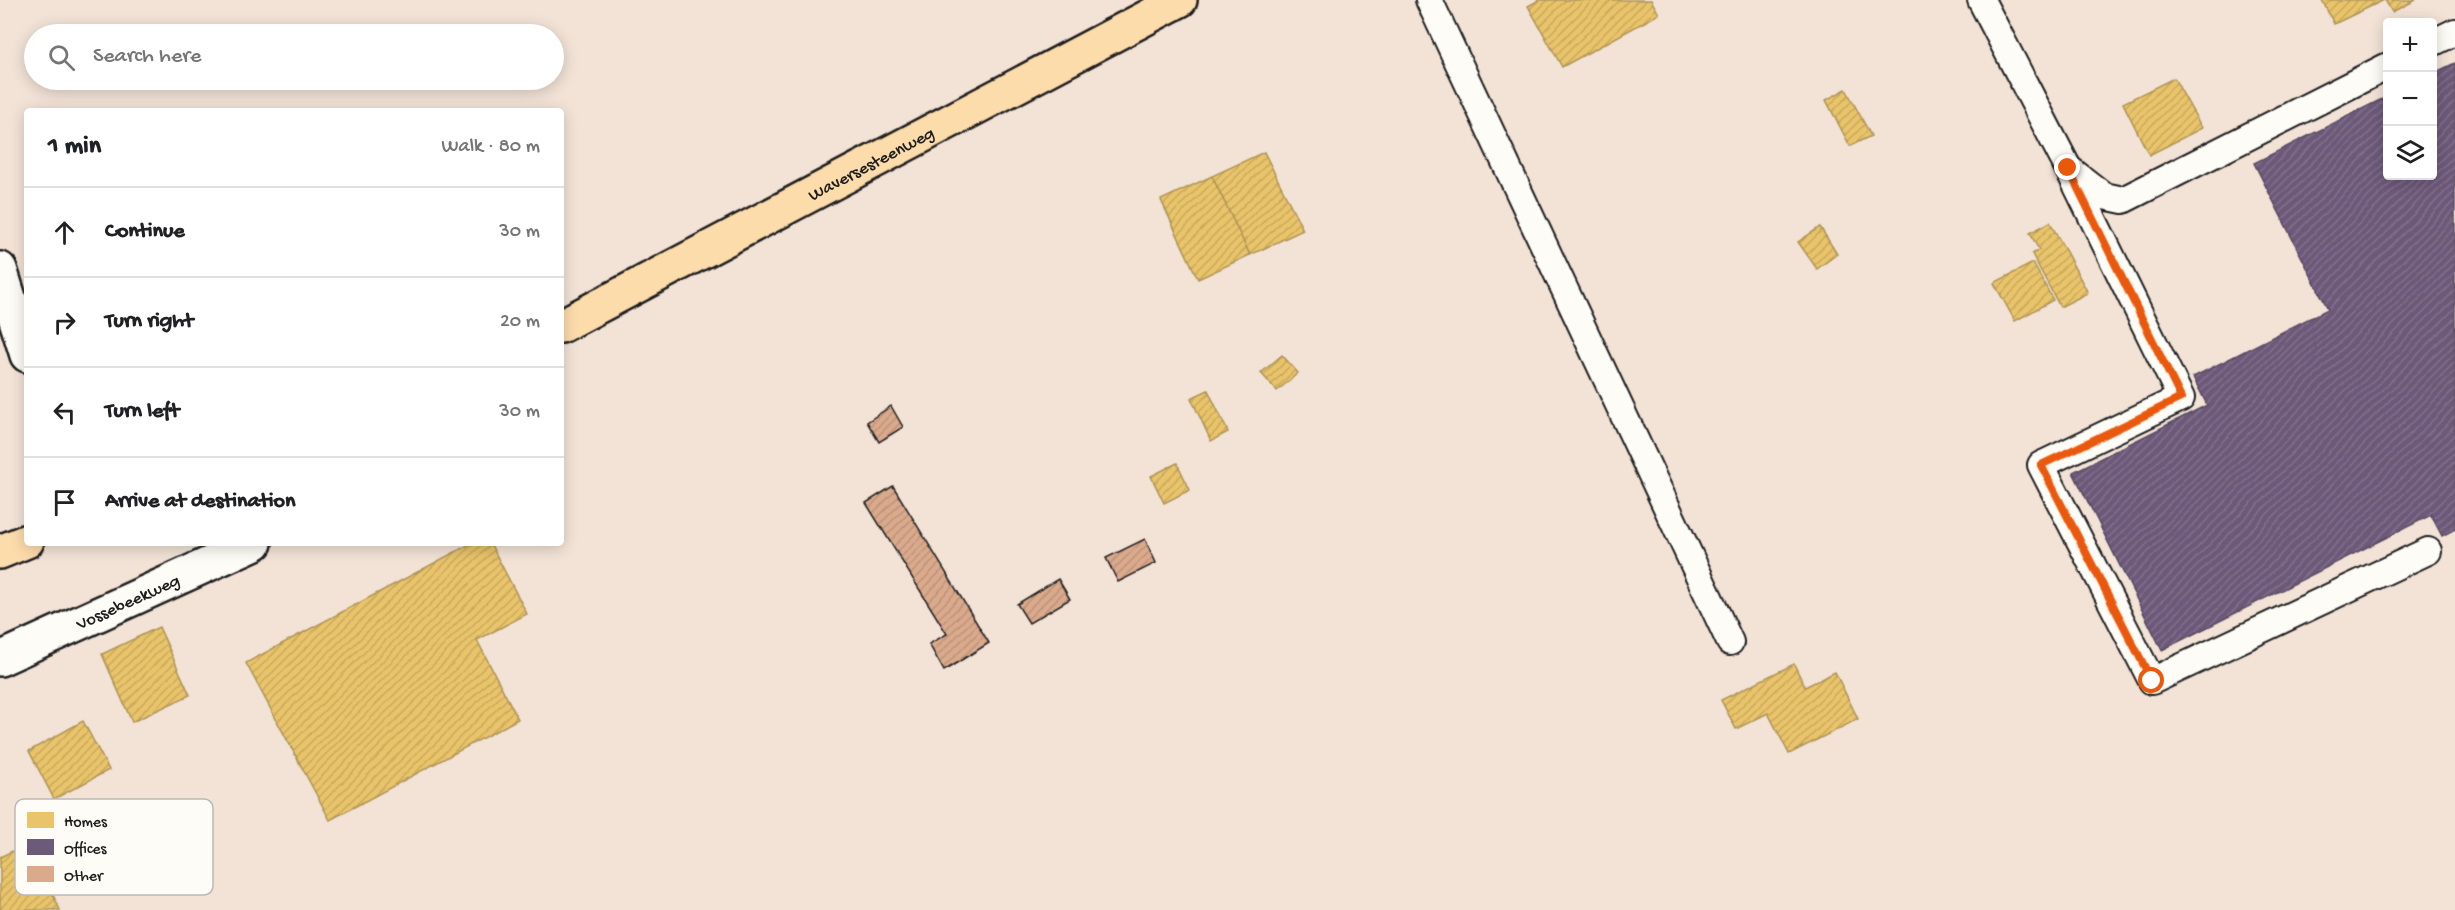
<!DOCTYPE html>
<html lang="en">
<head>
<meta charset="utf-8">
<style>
	body { margin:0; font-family:"Gochi Hand",sans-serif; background:#f6f6f6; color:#202124 }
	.controls { position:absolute; right:18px; top:18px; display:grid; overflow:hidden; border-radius:6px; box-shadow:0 3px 15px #0003 }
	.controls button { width:54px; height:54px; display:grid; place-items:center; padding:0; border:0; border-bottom:2px solid #e0e0e0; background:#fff; color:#202124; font:30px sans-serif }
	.stop { position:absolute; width:18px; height:18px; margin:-14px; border:4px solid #ea580c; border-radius:50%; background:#fff }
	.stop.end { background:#ea580c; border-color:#fff; box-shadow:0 2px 6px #0008 }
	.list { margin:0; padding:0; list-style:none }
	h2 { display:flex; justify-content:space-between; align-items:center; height:78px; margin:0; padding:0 24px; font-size:26px }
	h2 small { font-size:20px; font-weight:400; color:#757577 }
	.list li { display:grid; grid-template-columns:39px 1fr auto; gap:18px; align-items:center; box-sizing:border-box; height:90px; padding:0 24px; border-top:2px solid #e0e0e0 }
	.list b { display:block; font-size:22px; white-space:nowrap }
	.list em { font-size:20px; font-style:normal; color:#757577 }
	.icon { flex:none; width:33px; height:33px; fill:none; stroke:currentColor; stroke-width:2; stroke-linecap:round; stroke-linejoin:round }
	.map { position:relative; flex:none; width:2455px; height:910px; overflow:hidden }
	.search { position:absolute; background:#fff; box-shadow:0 3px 15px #0003; left:24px; top:24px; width:540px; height:66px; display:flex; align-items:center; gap:15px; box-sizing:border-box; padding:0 21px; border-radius:33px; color:#757577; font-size:22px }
	.panel { position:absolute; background:#fff; box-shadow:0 3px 15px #0003; left:24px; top:108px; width:540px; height:438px; border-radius:6px }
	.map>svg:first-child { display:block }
	.homes { fill:url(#homes-hatch); stroke:#ac9253; stroke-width:1.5 }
	.offices { fill:url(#offices-hatch); stroke:#55475e; stroke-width:1.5 }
	.building { fill:url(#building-hatch); stroke:#1c1c1c; stroke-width:1.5 }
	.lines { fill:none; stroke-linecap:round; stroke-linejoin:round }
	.service-casing { stroke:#1c1c1c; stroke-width:30 }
	.minor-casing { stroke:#1c1c1c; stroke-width:38 }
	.primary-casing { stroke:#1c1c1c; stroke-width:38 }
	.service { stroke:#fdfcf7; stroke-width:26 }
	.minor { stroke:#fdfcf7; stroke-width:33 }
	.primary { stroke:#fddcac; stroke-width:33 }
	.route { stroke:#ea580c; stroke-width:8 }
	.labels { text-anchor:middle; stroke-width:6; stroke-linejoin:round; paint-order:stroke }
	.street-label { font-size:18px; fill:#1c1c1c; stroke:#fdfcf7 }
	.key { fill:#fdfcf7; stroke:#bab9b5; stroke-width:1.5 }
	.key-label { font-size:16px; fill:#1c1c1c }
</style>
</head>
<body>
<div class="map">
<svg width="2455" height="910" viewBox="0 0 2455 910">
	<defs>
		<pattern id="homes-hatch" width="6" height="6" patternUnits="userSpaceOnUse" patternTransform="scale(1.5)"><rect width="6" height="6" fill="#e9c46a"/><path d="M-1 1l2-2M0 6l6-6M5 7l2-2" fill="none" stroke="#c7a85b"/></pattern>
		<pattern id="offices-hatch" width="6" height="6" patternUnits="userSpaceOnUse" patternTransform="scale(1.5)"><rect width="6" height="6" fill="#6d597a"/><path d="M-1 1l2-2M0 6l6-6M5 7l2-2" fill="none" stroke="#80728a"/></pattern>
		<pattern id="building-hatch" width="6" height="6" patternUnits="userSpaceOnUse" patternTransform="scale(1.5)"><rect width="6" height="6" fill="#dbaa8d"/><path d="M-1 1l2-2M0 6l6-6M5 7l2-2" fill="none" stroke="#bb9279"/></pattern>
	</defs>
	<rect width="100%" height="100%" fill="#f3e3d7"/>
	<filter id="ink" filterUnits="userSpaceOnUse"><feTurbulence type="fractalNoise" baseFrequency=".0167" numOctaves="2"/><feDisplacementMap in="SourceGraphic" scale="12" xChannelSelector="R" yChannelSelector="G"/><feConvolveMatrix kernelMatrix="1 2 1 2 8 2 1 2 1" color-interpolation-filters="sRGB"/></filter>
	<g filter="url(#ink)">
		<path class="homes" d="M1539,0H1651L1659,14L1562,67L1528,6Z
			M2322,0H2384L2334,24Z
			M2385,0H2416L2392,12Z
			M2174,78L2202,128L2149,155L2123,103Z
			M1846,89L1871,136L1850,146L1826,100Z
			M1264,152L1303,230L1250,255L1212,176Z
			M1212,176L1250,255L1198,279L1161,200Z
			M2050,222L2088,293L2060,307L2032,254L2039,250L2030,233Z
			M1820,227L1837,254L1817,269L1798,242Z
			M2033,263L2053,300L2015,321L1994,283Z
			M1282,355L1298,373L1277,391L1261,373Z
			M1208,390L1228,432L1211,441L1191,398Z
			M1177,463L1190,490L1164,503L1151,476Z
			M472,543H490L527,614L477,640L518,719L330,820L246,663Z
			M159,627L190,695L132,722L102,654Z
			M1794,664L1805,687L1835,672L1858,719L1789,754L1768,713L1736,729L1721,700Z
			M83,721L109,770L54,799L29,751Z
			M29,843L60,910H0V857Z"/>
		<path class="offices" d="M2455,63V529L2442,536L2431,515L2162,650L2073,472L2207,405L2193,377L2328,309L2254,163L2388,96V176H2432V74Z"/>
		<path class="building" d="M891,406L903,427L879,442L867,422Z
			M893,486L989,643L944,671L929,644L947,634L866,503Z
			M1145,539L1156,563L1118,582L1106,558Z
			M1058,579L1070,599L1029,623L1017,604Z"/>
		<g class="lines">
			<defs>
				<path id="service" d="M1429,0L1730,642
					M1981,0L2068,168L2104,196L2123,200L2388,66
					M2432,43L2455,32
					M2068,168L2181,398L2041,465L2152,681L2428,551"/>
				<g id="minor">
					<path d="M0,269L27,355"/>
					<path id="s1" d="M0,659L255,543"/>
				</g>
				<g id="primary">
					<path id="s2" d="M561,326L1180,0"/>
					<path d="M0,552L27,541"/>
				</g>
			</defs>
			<use href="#service" class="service-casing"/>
			<use href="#minor" class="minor-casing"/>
			<use href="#primary" class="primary-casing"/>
			<use href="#service" class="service"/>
			<use href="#minor" class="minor"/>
			<use href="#primary" class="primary"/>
		</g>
	</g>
	<g class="lines" filter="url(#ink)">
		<path class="route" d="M2068,168L2181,398L2041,465L2152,681"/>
	</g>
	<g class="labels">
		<g class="street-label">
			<text dy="6" stroke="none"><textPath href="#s2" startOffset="350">Waversesteenweg</textPath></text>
			<text dy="6" stroke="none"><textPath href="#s1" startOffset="140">Vossebeekweg</textPath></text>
		</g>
	</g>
	<rect x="15" y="799" width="198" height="96" rx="9" class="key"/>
	<rect x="27" y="812" width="27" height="16" fill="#e9c46a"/>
	<rect x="27" y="839" width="27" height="16" fill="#6d597a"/>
	<rect x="27" y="866" width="27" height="16" fill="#dbaa8d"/>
	<g class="key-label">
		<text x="64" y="826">Homes</text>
		<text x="64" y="853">Offices</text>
		<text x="64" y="880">Other</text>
	</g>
</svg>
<div class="controls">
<button>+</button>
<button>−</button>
<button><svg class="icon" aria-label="layers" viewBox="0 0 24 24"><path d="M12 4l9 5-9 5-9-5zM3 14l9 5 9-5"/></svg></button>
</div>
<div class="stop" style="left:2152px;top:681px"></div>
<div class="stop end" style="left:2068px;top:168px"></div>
<div class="search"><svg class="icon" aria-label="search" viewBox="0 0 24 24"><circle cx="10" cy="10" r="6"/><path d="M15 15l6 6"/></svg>Search here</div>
<section class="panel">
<h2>1 min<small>Walk · 80 m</small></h2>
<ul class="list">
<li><svg class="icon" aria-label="ahead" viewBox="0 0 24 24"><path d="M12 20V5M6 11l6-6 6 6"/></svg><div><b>Continue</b></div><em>30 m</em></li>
<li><svg class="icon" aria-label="right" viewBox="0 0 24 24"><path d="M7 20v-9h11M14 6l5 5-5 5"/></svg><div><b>Turn right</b></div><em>20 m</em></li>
<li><svg class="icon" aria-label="left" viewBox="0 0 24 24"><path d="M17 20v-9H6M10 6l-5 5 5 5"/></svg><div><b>Turn left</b></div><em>30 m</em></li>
<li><svg class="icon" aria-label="arrive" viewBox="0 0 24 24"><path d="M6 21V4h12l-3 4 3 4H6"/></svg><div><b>Arrive at destination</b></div></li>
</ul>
</section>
</div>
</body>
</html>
